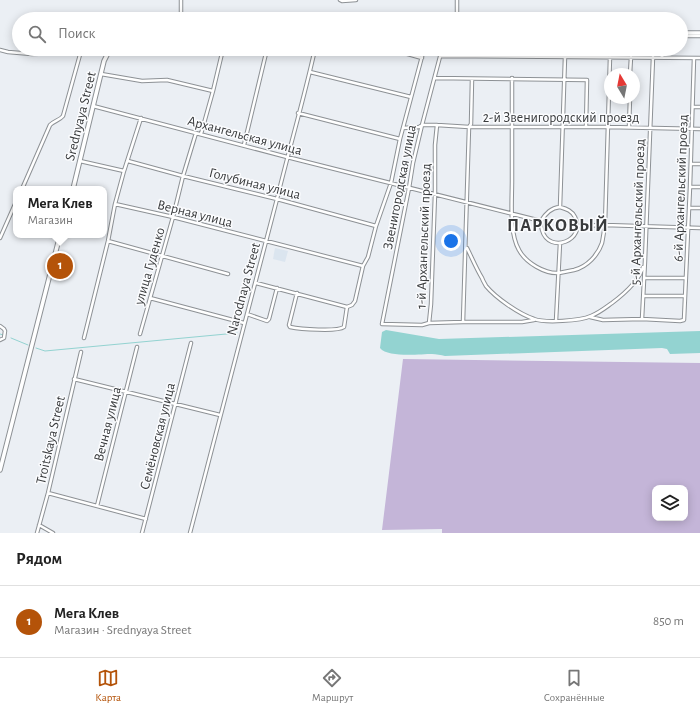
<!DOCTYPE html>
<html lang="ru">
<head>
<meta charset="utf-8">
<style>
	body { margin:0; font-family:"Alegreya Sans",sans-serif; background:#f2f2f2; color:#222 }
	.controls { position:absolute; right:12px; bottom:12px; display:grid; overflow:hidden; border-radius:8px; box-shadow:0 2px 10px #0003 }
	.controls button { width:36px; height:36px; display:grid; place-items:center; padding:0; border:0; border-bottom:1px solid #e0e0e0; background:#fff; color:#222; font:20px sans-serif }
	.compass { position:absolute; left:604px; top:68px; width:36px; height:36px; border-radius:50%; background:#fff; box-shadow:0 2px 10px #0003; rotate:350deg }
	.you { position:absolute; left:451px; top:241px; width:14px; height:14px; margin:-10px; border:3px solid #fff; border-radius:50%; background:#1a73e8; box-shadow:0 0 0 6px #1a73e833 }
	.badge { display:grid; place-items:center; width:26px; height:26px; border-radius:50%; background:#b45309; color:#fff; font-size:13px; font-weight:700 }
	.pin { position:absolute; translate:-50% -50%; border:2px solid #fff; box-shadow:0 1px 4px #0006 }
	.popup { position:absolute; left:13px; top:186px; width:94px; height:52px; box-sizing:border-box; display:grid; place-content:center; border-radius:8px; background:#fff; filter:drop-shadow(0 1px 3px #0005); font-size:13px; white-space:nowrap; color:#767676 }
	.popup b { font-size:15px; color:#222 }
	.popup::after { content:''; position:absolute; left:50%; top:100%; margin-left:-8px; border:8px solid transparent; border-top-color:#fff }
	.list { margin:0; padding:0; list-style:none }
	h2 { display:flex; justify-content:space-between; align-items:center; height:52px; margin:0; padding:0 16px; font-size:17px }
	h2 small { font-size:13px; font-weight:400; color:#767676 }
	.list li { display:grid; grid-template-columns:26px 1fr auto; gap:12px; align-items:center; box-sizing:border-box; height:72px; padding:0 16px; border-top:1px solid #e0e0e0 }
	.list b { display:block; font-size:15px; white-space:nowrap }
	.list p { margin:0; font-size:13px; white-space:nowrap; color:#767676 }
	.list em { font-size:13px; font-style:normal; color:#767676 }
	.icon { flex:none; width:22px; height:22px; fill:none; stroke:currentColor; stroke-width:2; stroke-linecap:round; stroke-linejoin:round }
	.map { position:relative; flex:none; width:700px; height:533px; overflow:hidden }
	.search { position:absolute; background:#fff; box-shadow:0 2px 10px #0003; left:12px; right:12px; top:12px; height:44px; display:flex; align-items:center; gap:10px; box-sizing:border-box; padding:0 14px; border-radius:22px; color:#767676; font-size:15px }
	.sheet { height:124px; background:#fff }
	nav { display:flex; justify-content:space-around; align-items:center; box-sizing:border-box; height:56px; border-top:1px solid #e0e0e0; background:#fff; font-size:11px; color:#767676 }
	nav a { display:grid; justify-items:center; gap:2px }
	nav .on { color:#b45309 }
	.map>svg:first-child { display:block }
	.built { fill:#dbe5ef }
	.green { fill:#c4b5d8; fill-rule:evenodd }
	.water { fill:#93d3d1 }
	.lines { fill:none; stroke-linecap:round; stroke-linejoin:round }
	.stream { stroke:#93d3d1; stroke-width:1 }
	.street-casing { stroke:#8d9195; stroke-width:4.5 }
	.secondary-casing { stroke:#8d9195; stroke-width:5.5 }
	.street { stroke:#fff; stroke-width:2.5 }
	.secondary { stroke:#fff; stroke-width:3.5 }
	.labels { text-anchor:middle; stroke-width:3; stroke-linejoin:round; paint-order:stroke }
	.street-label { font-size:14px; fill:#393b3d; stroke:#fbfcfe }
	.district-label { font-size:18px; font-weight:bold; letter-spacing:1px; fill:#393b3d; stroke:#fbfcfe }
</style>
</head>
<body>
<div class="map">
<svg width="700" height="533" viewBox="0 0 700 533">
	<rect width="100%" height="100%" fill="#ebeff4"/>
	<path class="built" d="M275,248L288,251L285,262L273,259Z"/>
	<path class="green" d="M403,359L700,363V533H442V529L382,530ZM655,488H685V518H655Z"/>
	<path class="water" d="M386,330L439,339L700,331V353L670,354L667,349L662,348L445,356C441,355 436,354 432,354C420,354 388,358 380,348L382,332Z"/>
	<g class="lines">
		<path class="stream" d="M0,334L3,335
			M11,338L28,345
			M36,348L45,351L237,333"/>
		<defs>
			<path id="street" d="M340,0L342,1L356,0
				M457,0V19
				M181,19V0
				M681,36H700
				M390,49L422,58
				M442,49L422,125L413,163L409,188L382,324L422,325L429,323L463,322H522L534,320
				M0,50L8,52L32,54L109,51
				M441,56L700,58
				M662,57V49
				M310,72L411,97
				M101,74L142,81L167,80L213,91
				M630,74L631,57
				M435,78L587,80L586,127
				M512,78C512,113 512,147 512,181C512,201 509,233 519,250C526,263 545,274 559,273C564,272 569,271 574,270C587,267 598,255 602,243C603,238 604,231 605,225L610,57
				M93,106L287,157L541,221
				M693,107H700
				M298,113L400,139
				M629,127L630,98
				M403,128L419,127L422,125H437L469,127H608L700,129
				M201,134L213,91L223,49
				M244,145L267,49
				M80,161L124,171
				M128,161L183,176L277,199L376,226
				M691,164H700
				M690,187H700
				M22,189L50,125C54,121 60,120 63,116L81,51
				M115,204L173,217L363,266
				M560,207L565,57
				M560,207C567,209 572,211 575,217C587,240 549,255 542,230C541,227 541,224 541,221C546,213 551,208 560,207Z
				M689,208H700
				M577,226L605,225L700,228
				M0,238L16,202
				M108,241L228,274
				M467,248C472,258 476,268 482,278C483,281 485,284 486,286C496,298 519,314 534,319C545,323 580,321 591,316C599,313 605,308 612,303C624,294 639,281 643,267
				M644,278H686
				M256,283L347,307
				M297,293L289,325L290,327C300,329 337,332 344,327L347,307L352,305L355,301L363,266L368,257L376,226L391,183L400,139L424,49
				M644,296H685
				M150,298L244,323
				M247,314L267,321L269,319L277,288
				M590,317L603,320L642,319L680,321L684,320L690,187L694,58
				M642,319L645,261L653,57
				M556,321L560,243
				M463,322L469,127L471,124L472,79
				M429,323L431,304L435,194V145L437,125
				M0,326L4,329L5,331L4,338L0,340
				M140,334L173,217L183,176L196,133
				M84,338L108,241L115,204L124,171L141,118
				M74,379L220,415
				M48,493L146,519
				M97,506L137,347
				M39,525L53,533
				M37,533L48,493L81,352
				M142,533L191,343
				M190,533L277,199C289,149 304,99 315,49"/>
			<path id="secondary" d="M681,33H700
				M73,189L104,61L109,51L111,49
				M0,470L60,235"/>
		</defs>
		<use href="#street" class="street-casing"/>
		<use href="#secondary" class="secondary-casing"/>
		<use href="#street" class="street"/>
		<use href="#secondary" class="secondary"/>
	</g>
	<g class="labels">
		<g class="street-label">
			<text transform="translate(80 116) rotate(-76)" y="5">Srednyaya Street</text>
			<text x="561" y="122">2-й Звенигородский проезд</text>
			<text transform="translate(245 135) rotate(15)" y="5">Архангельская улица</text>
			<text transform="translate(255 183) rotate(14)" y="5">Голубиная улица</text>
			<text transform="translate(399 187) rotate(-79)" y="5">Звенигородская улица</text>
			<text transform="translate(680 188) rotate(-88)" y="5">6-й Архангельский проезд</text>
			<text transform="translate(637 212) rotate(-88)" y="5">5-й Архангельский проезд</text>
			<text transform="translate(195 213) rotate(14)" y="5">Верная улица</text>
			<text transform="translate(423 236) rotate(-88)" y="5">1-й Архангельский проезд</text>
			<text transform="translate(149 266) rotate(-74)" y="5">улица Гуденко</text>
			<text transform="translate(243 289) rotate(-75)" y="5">Narodnaya Street</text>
			<text transform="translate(107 424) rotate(-76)" y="5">Вечная улица</text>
			<text transform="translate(157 436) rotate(-76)" y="5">Семёновская улица</text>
			<text transform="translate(50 440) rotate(-77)" y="5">Troitskaya Street</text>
		</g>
		<g class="district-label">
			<text x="558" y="231">ПАРКОВЫЙ</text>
		</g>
	</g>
</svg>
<div class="controls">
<button><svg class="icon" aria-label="layers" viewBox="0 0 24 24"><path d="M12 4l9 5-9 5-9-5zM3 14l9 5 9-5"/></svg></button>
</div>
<svg class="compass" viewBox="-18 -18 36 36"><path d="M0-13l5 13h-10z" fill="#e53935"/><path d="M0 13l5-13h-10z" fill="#767676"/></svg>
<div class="you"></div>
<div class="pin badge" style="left:60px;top:266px">1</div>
<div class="popup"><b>Мега Клев</b>Магазин</div>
<div class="search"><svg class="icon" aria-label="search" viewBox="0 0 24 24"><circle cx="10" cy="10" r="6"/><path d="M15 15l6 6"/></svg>Поиск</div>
</div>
<section class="sheet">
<h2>Рядом<small></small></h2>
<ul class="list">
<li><span class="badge">1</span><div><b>Мега Клев</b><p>Магазин · Srednyaya Street</p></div><em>850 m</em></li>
</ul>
</section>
<nav>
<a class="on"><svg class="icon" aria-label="map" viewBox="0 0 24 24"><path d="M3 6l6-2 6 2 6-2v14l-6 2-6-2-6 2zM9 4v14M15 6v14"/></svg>Карта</a>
<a><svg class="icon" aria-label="directions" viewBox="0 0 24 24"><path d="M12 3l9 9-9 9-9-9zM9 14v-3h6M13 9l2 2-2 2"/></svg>Маршрут</a>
<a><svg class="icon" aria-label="saved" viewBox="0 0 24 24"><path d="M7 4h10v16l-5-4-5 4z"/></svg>Сохранённые</a>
</nav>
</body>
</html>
